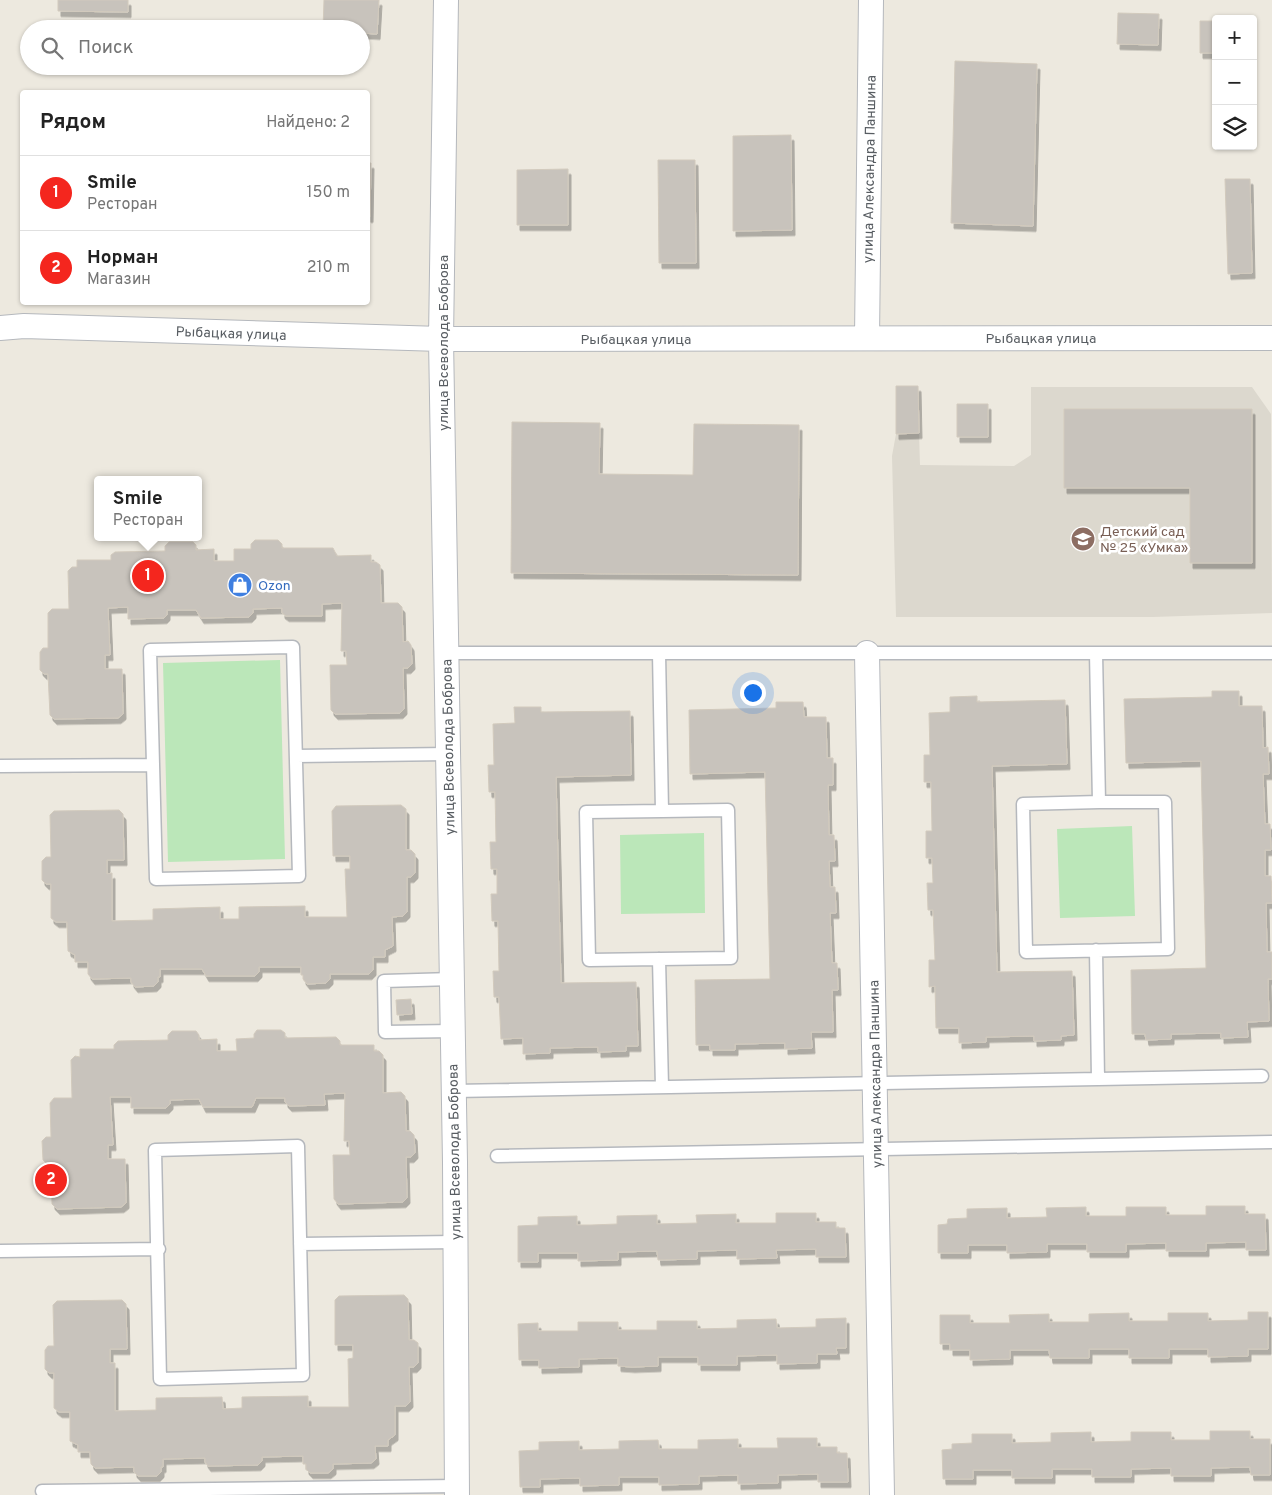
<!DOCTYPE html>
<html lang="ru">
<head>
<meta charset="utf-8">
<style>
	body { margin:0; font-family:Overpass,sans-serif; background:#f6f6f6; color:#222 }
	.controls { position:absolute; right:15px; top:15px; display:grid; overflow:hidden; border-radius:5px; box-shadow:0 1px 4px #0004 }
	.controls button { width:45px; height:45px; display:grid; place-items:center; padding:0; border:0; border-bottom:1px solid #e0e0e0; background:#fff; color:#222; font:25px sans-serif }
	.you { position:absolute; left:752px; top:692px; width:18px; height:18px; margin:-12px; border:4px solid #fff; border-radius:50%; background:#1a73e8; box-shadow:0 0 0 8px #1a73e833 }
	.badge { display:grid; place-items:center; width:32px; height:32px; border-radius:50%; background:#f4261e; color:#fff; font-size:16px; font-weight:700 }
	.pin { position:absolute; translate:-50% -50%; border:2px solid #fff; box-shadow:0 1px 5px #0006 }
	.popup { position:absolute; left:94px; top:476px; width:108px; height:65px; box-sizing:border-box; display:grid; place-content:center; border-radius:5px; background:#fff; filter:drop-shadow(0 1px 4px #0005); font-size:16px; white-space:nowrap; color:#767676 }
	.popup b { font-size:19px; color:#222 }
	.popup::after { content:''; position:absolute; left:50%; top:100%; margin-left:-10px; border:10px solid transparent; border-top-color:#fff }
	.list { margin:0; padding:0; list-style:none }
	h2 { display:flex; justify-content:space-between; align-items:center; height:65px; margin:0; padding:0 20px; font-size:21px }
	h2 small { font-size:16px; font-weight:400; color:#767676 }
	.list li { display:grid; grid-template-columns:32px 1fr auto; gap:15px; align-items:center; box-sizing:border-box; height:75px; padding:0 20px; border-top:1px solid #e0e0e0 }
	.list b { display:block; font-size:19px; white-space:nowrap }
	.list p { margin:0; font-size:16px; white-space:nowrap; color:#767676 }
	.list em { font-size:16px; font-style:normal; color:#767676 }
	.icon { flex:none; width:28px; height:28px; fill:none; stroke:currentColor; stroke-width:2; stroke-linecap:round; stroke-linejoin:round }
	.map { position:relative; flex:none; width:1272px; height:1495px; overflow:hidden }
	.search { position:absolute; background:#fff; box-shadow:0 1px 4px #0004; left:20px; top:20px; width:350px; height:55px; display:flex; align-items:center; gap:12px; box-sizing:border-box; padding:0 18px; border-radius:28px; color:#767676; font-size:19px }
	.panel { position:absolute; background:#fff; box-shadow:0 1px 4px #0004; left:20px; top:90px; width:350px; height:215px; border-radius:5px }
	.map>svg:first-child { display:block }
	.education { fill:#dcd8ce }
	.green { fill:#bbe7b9 }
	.building { fill:#c8c3bc; stroke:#d2cabd; filter:url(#shadow) }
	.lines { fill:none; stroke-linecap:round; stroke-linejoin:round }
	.lane-casing { stroke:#b5b8bd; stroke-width:15 }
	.street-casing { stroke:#b5b8bd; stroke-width:26 }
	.lane { stroke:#fff; stroke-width:12 }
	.street { stroke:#fff; stroke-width:24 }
	.labels { text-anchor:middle; stroke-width:5; stroke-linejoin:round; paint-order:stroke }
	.street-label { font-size:14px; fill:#585d62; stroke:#fff }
	.education-label { font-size:14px; fill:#785e54; stroke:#fff; text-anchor:start }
	.shop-label { font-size:14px; fill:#366cbe; stroke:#fff; text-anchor:start }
</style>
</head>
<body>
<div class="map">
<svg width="1272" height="1495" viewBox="0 0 1272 1495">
	<defs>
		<filter id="shadow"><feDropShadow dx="3" dy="5.5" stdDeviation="0" flood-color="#0004"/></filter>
	</defs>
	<rect width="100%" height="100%" fill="#ede9df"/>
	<path class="education" d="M1031,387H1252L1271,414L1272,613L1153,617H896L892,456L896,434L919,433L920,465L1014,466L1031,455Z"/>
	<path class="green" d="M280,660L285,859L168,862L163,663Z
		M1132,826L1135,916L1060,918L1057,829Z
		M704,833L705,913L621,914L620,835Z"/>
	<path class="building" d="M58,0H128V12L58,11Z
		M324,0H379L377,34L361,33V29H323Z
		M1118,13L1159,14L1158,45L1117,44Z
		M1200,21H1216V53H1200Z
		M955,61L1037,64L1033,226L951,223Z
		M791,135L792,230L733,231V136Z
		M658,160H695L696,263H659Z
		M368,163H371L370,217H368Z
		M568,169V225H517V170Z
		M1225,179H1250L1252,273L1228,274Z
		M896,386H918L919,433L896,434Z
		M957,404H988V437H957Z
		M1064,409H1252V563H1190V488H1064Z
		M512,422L600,423L599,474L693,475L694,424L799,425L798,575L511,573Z
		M255,540H278L282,544V548H333L337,556L371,555V562H376L380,565L381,603H398L402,607L403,642L408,641L411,645L412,664L408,668H403L404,709L400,713L335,714L331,710L330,665H347L346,651H341L342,603L322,604V616H286L282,613V608L253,609V613L249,617L201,618L196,610H167V615L164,618L128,619V607L108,608L110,655H105V669H122L123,714L118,718L54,719L50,715L48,674H44L40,670V652L43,648H48V613L52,609H69L68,571L72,567H77V560H111V555L115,552L165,551V546L169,542H193L196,545V550L214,549V561H234V549H251V544Z
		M1212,691H1239V706H1262L1263,748L1268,747L1269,774H1263L1265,824H1270L1271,850H1265V876H1271L1272,903H1266L1267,952H1272V979H1268L1269,1021L1247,1022L1248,1037L1221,1038V1033L1171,1034V1039L1146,1040L1145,1034H1132L1131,970L1206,968L1201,761L1126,763L1124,699L1212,697Z
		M977,696V702L1065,700L1067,764L992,766L997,972L1072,971L1074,1035L1061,1036V1040L1034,1041V1036L986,1037V1042L959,1043V1028H936L935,986L929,987V960H935L933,910H928L927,883H933L932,858H926V831H932L931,782H924V755H930L929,713L950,712V697Z
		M776,702H803L804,717H826L827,758H833V785H828L829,835H834L835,861H829L830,887H835L836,913H830L832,963H837L838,990H832L833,1032H811L812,1048L785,1049V1043L735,1044V1050H710V1045H696L695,980L770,979L765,772L690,774L689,710L776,708Z
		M514,707H541V712L630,711L631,775L556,777L561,983L636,982L638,1046H626V1051L598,1052V1047L550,1048V1053L523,1054V1038L501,1039L499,997H494L493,971H499L498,921H492L491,894H497V869H491L490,842H496L495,792H489L488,765H494L493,724L515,723Z
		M401,805L406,809V850H411L415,854V873L411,877H407V912L403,916L392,917L393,946L385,950V957H373V970L369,974H330V979L326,983L307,984L303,979V975H301V967H259V972L255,976H206L202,969H160V977H158V982L154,986L135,987L131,982V978L92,979L88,974V962H75V955L68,951L67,922H56L51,918V884H46L42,880V861L46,857H51L50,815L54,811L119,810L123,814L124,860H107V874L112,873V921L153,920V909L220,907V919H239V907L305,906V917H347L345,869H350V856H333L332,811L336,806Z
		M411,999L412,1014L397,1015L396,1000Z
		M257,1030H281L285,1033V1038L336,1037L340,1041V1045H374V1051H379L383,1055V1093L401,1092L405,1096L406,1131H410L414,1135L415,1153L411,1157H406L407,1198L403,1202L338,1204L334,1199L333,1155H350L349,1141H344L345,1093L324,1094L325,1105L289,1106L285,1102V1098H256L252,1107H203L199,1099L170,1100V1104L166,1108H131V1097H110L113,1145H108V1159H125L126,1203L121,1207L57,1209L52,1204L51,1163L47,1164L43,1160L42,1141L46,1137H51L50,1103L54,1098H72L71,1060L75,1056L80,1057V1049H114V1045L118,1041L168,1040V1035L172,1031H196L199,1035V1040L217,1039V1051H237L236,1039L254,1038V1034Z
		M1206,1206H1245V1214H1265L1266,1250H1246V1242L1206,1243V1251H1166V1243L1126,1244V1252H1087V1244H1047V1252L1007,1253V1245H968V1253H938V1225L947,1224L948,1219L967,1218V1209L1007,1208V1218L1047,1217L1046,1208L1086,1207V1216H1126V1207H1166V1215H1206Z
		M776,1213H816V1222H836V1228H845L846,1257H816V1249L776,1250L777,1258L737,1259V1250L697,1251V1259L658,1260L657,1251L618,1252V1260L578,1261V1253H538V1262H518V1226L538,1225V1217L577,1216V1225H591L617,1224V1216L657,1215V1224L697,1223L696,1215L736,1214V1223H776Z
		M404,1295L408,1299L409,1340H414L418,1343V1363L414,1367H409L410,1402L406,1406H395V1435L388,1440V1446H375L376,1459L371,1463L333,1464V1469L328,1473H310L306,1469V1464H303V1456L262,1457V1461L258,1465L208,1466L205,1462V1458L163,1459V1467H161V1472L157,1476H138L134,1472V1467L95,1468L91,1464L90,1452H78V1445L70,1441V1412H59L54,1408V1373H49L45,1369V1350L48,1346H54L53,1305L57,1301L122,1300L126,1304L127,1349H110V1363H115V1411L156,1410V1398L222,1397L223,1409L242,1408V1397L308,1396V1407H349L348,1359L353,1358V1345H335V1300L339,1296Z
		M1248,1312H1268V1349H1248V1356L1208,1357V1349H1169V1358H1129V1349H1089V1358H1050L1049,1350H1010V1359L970,1360V1350H950V1344H940V1315H970V1323H1010L1009,1315L1049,1314V1322H1089V1314L1129,1313V1321H1168V1313H1208V1321L1248,1320Z
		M846,1318V1348H836L837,1354H817V1363L777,1364V1355L737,1356V1365H698V1357H658V1366L632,1367L618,1366V1358L579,1359V1367L539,1368V1360H519L518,1324L538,1323V1331H578V1322H618V1330H657V1321H697V1329L737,1328V1320L776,1319L777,1328L816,1327V1319Z
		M1210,1431H1250V1439H1270V1475H1251L1250,1467L1211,1468V1476H1171V1468L1131,1469V1477H1092V1469H1052V1478H1012V1470H973V1479H943L942,1450L952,1449V1444L972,1443V1434H1012V1443L1051,1442V1433L1091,1432V1442L1131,1441V1432H1171V1440H1210Z
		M777,1438H817V1447H837V1453H847L848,1482H818V1474L778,1475V1483L738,1484V1475L699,1476V1484L659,1485V1477H619V1485L580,1486V1478L540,1479V1487H520L519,1451L539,1450V1442L579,1441V1450L619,1449V1441L658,1440L659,1449H698V1440L738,1439V1448H778Z"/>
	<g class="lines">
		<defs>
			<path id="lane" d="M293,647L299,876L156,879L150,650Z
				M446,653H1272
				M659,653L662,811L586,812L589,960L731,958L728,810L662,811
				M1096,653L1099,802L1023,804L1026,952L1168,949L1165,802H1099
				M296,756L448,754
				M0,766L153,765
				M1096,950L1098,1079
				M659,959L662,1087
				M452,979L384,981L385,1032L453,1031
				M454,1091L1262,1076
				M298,1146L303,1375L160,1379L155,1150Z
				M497,1156L1272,1142
				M300,1244L455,1242
				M0,1251L159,1249
				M42,1491L457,1486"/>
			<path id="street" d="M446,0L441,339L455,1162L457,1495
				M0,328L24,326L441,339L1272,338
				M867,338L871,0
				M867,653L882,1495"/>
		</defs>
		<use href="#lane" class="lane-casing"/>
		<use href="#street" class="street-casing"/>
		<use href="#lane" class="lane"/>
		<use href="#street" class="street"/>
	</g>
	<defs>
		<symbol id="school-disc" viewBox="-11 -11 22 22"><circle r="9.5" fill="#8d6e63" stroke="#fff"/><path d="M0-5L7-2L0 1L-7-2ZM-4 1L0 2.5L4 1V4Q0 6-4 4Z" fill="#fff"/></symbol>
		<symbol id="shop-disc" viewBox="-11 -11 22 22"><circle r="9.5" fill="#3f7fe0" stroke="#fff"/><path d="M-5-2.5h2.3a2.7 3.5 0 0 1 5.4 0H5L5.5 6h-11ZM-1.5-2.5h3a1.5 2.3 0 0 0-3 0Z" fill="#fff"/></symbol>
	</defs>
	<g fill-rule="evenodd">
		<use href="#school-disc" x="1069" y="525" width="28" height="28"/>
		<use href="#shop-disc" x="226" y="571" width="28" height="28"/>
	</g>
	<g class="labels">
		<g class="street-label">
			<text transform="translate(869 169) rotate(-89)" y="5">улица Александра Паншина</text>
			<text transform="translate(231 333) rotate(2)" y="5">Рыбацкая улица</text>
			<text x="1041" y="343">Рыбацкая улица</text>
			<text x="636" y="344">Рыбацкая улица</text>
			<text transform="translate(443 343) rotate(-90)" y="5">улица Всеволода Боброва</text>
			<text transform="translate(448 747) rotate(-91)" y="5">улица Всеволода Боброва</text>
			<text transform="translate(875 1074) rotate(-91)" y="5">улица Александра Паншина</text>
			<text transform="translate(454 1152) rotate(-91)" y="5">улица Всеволода Боброва</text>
		</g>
		<g class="education-label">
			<text x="1100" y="536">Детский сад<tspan x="1100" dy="16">№ 25 «Умка»</tspan></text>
		</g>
		<g class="shop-label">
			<text x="258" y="590">Ozon</text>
		</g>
	</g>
</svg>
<div class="controls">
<button>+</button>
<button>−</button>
<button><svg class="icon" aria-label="layers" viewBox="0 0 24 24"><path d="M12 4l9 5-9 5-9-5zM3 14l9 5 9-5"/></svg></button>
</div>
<div class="you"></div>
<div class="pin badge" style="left:148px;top:576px">1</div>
<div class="popup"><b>Smile</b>Ресторан</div>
<div class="pin badge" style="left:51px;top:1180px">2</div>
<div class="search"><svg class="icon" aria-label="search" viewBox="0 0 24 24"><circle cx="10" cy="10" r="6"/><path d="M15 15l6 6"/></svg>Поиск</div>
<section class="panel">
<h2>Рядом<small>Найдено: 2</small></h2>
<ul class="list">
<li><span class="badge">1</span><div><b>Smile</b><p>Ресторан</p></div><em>150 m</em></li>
<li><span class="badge">2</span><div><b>Норман</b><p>Магазин</p></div><em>210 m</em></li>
</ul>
</section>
</div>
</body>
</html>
